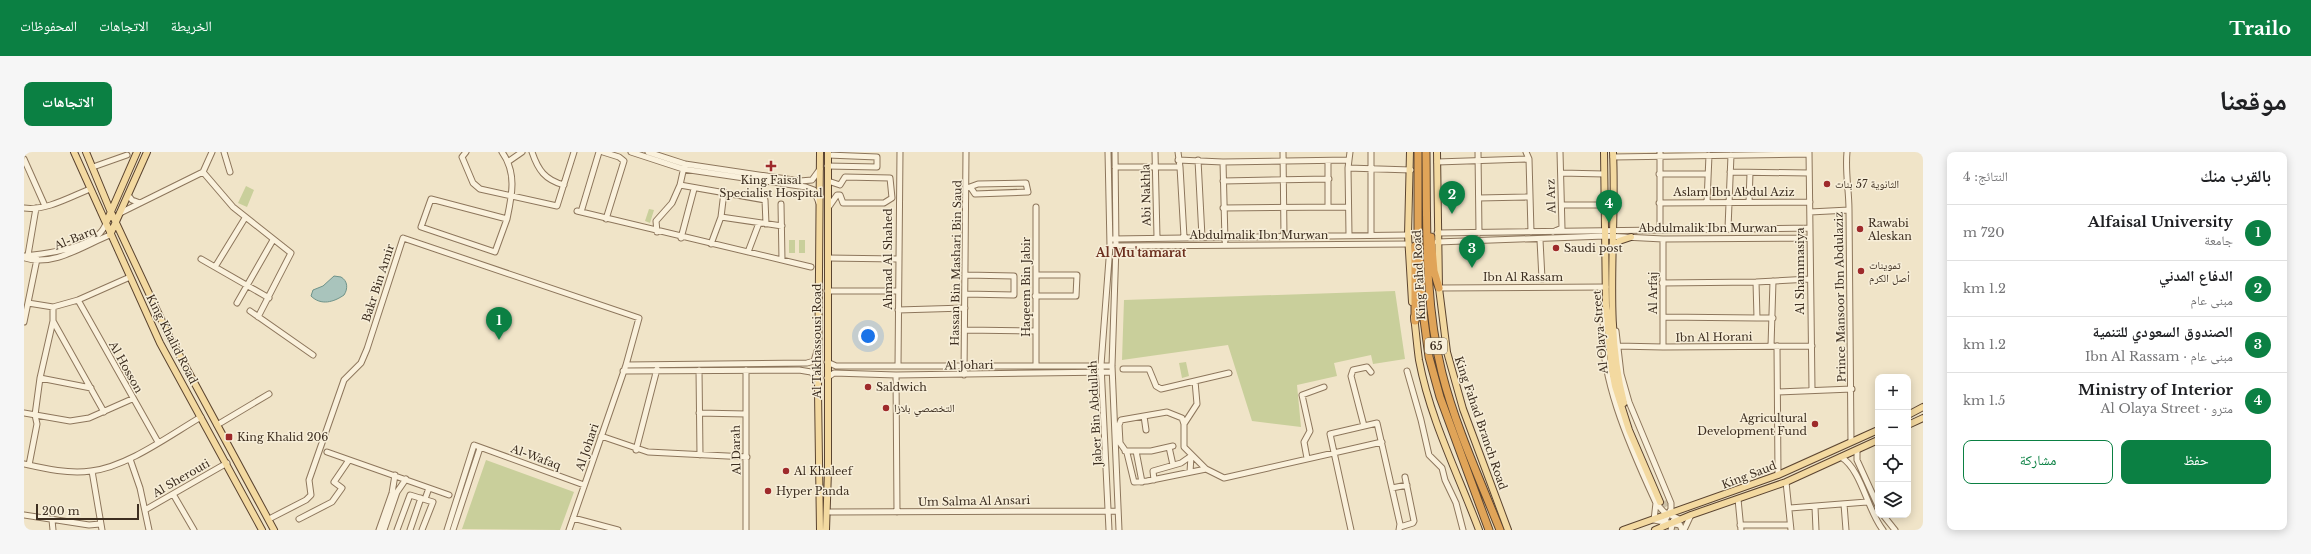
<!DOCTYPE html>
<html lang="ar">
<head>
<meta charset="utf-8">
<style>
	body { margin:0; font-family:"Libre Baskerville","Noto Naskh Arabic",serif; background:#f6f6f6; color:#202124; direction:rtl }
	.controls { position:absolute; right:12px; bottom:12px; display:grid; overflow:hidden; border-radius:8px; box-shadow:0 2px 10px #0003 }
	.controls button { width:36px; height:36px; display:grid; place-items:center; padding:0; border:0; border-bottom:1px solid #e0e0e0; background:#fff; color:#202124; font:20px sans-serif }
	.scale { position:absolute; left:12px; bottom:10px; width:103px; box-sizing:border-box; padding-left:4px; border:2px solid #3d2e20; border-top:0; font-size:11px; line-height:14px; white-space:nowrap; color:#3d2e20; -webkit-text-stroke:3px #f7eed8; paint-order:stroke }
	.you { position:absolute; left:844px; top:184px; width:14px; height:14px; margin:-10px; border:3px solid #fff; border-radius:50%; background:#1a73e8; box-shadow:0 0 0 6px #1a73e833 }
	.badge { display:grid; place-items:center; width:26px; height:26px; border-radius:50%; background:#0b8043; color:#fff; font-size:13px; font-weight:700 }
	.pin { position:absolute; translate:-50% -33px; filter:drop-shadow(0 1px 2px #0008) }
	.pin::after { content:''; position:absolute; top:21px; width:14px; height:12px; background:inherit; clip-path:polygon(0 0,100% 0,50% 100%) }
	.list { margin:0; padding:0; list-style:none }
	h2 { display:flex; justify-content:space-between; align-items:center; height:52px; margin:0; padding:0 16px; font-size:17px }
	h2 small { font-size:13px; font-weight:400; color:#757577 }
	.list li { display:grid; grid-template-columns:26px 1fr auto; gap:12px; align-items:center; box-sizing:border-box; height:56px; padding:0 16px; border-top:1px solid #e0e0e0 }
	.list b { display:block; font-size:15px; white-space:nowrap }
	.list p { margin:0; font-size:13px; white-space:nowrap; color:#757577 }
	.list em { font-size:13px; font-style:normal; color:#757577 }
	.actions { display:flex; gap:8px; padding:12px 16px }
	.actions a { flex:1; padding:9px 0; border:1px solid #0b8043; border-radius:8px; text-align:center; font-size:14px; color:#0b8043 }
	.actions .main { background:#0b8043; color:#fff }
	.icon { flex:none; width:22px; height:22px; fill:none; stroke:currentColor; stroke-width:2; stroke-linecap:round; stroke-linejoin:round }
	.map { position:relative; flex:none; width:1899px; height:378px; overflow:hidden; direction:ltr; border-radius:8px }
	header { display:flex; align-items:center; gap:24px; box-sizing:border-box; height:56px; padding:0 20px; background:#0b8043; color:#fff }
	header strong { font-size:19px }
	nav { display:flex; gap:22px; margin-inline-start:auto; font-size:14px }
	.intro { display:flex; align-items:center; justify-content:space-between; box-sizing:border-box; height:96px; padding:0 24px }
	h1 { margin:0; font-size:28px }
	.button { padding:10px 18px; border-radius:8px; background:#0b8043; color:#fff; font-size:14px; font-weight:700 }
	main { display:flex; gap:24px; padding:0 24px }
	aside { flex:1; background:#fff; border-radius:8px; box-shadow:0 2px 10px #0003 }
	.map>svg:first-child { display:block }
	.green { fill:#c9cf9b }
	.water { fill:#a9c4bc; stroke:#6f938a }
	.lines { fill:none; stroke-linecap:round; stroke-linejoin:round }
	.major-tunnel { stroke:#ccc0a6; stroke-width:6; stroke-dasharray:6 3; stroke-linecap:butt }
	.minor-casing { stroke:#8d765c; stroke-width:7 }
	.major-casing { stroke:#5b4430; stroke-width:8 }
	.highway-casing { stroke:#5b4430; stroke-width:9 }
	.minor { stroke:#faf1dc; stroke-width:5 }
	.major { stroke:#f3d9a0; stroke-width:6 }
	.highway { stroke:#e0a458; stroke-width:7 }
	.poi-dot { fill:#9e2a2b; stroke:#f7eed8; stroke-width:1.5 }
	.labels { text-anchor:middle; stroke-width:3; stroke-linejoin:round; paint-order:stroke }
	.shield { fill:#f7eed8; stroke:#756857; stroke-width:1 }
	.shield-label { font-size:10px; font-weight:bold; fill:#3d2e20 }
	.poi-label { font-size:11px; fill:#3d2e20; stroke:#f7eed8; text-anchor:start }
	.street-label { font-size:11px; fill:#3d2e20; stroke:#f7eed8 }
	.neighbourhood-label { font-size:12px; font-weight:bold; fill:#6b2e1e; stroke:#f7eed8 }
</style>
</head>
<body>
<header>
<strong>Trailo</strong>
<nav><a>الخريطة</a><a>الاتجاهات</a><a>المحفوظات</a></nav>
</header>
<div class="intro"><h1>موقعنا</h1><a class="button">الاتجاهات</a></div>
<main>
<aside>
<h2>بالقرب منك<small>النتائج: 4</small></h2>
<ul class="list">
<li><span class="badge">1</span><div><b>Alfaisal University</b><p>جامعة</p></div><em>720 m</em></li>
<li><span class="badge">2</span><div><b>الدفاع المدني</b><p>مبنى عام</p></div><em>1.2 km</em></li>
<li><span class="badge">3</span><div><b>الصندوق السعودي للتنمية</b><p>مبنى عام · Ibn Al Rassam</p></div><em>1.2 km</em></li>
<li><span class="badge">4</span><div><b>Ministry of Interior</b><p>مترو · Al Olaya Street</p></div><em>1.5 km</em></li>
</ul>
<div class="actions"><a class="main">حفظ</a><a>مشاركة</a></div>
</aside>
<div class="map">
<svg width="1899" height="378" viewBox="0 0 1899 378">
	<rect width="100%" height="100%" fill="#f0e4c8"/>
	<path class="green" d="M222,34L230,38L223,55L214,51Z
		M625,57L630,58L626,71L621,69Z
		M765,88H771V101H765Z
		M775,88H781V101H775Z
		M1371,139L1381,207L1349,212L1347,203L1310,211L1313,224L1273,233L1277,275L1228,269L1204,193L1098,208L1100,148Z
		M1162,210L1165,224L1158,226L1155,211Z
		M462,308L550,340L536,378L438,377Z"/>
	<path class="water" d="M310,124L317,125C324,129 324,137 320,143C310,150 297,154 287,144L289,138L299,134Z"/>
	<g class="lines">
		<path class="major-tunnel" d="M1640,349L1654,378"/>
		<defs>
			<path id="minor" d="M200,0L206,20
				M442,0L438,5L449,31L456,37L533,54L550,0
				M478,0C493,21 488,43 483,67
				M508,0C514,18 521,28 540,33
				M579,0L595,5L600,9L582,67
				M607,0L659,17L782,35L790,38L795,51
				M624,0L661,12L776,29L788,28L796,17
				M1084,0L1086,94L1077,213L1085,378
				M1091,0L1092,94L1088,214L1095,378
				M1131,0L1133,85
				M1154,0L1156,15L1160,85
				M1259,0L1260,84
				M1454,0L1455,81
				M1502,0L1505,7L1507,80
				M1785,0L1788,237
				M1823,0C1821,20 1825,38 1825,58L1827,290
				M1636,1V78
				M1589,5L1785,2
				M0,7L21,54
				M1154,8L1199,10L1325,8
				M1174,8L1178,85
				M485,9L498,0
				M1304,9V55
				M1199,10L1201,89
				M1413,10L1505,7
				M803,14L853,15V5L804,3
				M69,15L103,3
				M1091,15H1156
				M1324,16L1387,18
				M179,20L209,55L267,101L234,165
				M1706,20L1785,21
				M1537,21L1580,22
				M1635,22H1684
				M1199,29L1305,27
				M656,33L741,48L742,72
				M943,36L954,32L1002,31L1004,40L951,42L947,36
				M104,43L108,48L116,51
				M1455,46L1506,45
				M407,47L483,67L471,100L397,75Z
				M1683,50L1685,3
				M1725,50L1726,21
				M1635,51L1786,50
				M757,52L758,108
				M1538,53H1581
				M1012,55V214
				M0,56C22,59 46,45 66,37
				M804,56L813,43H816L819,51H860L868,46L866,26L821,25L816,33L804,29
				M1199,56L1324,55
				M553,59L787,115
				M557,60L575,0
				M1786,60L1825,58
				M96,61L179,20L188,0
				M697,65L758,74
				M1704,76L1707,3
				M633,80L632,69L648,51L656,33L660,15
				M1529,80L1538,76L1536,0
				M1413,81L1786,76
				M1325,83L1324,16L1326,0
				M1347,83V0
				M657,86L670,37
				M1089,87L1384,83
				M1516,88L1518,127
				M1413,90L1581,84L1639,87L1786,86
				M687,92L697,65L700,40
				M1089,94L1385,92
				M724,100L735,71
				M4,103L12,56
				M0,104C21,102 75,96 82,71
				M1,106C30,115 60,93 86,83
				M804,106L873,107
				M177,107L245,146
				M191,115L221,66
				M1638,131L1732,130L1786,127
				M1415,136L1582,135
				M803,139H874
				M941,142L990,143V124L942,123
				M1011,144H1052L1053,123H1012
				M54,148L134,290
				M4,151L29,155L54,148L106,125
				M213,151L249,88
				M29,155V169L80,260
				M874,158L941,156
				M226,159L289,203
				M1581,159C1569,215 1609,301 1632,351L1640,360L1657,368
				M1639,165L1733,166L1732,130
				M1733,166H1749
				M0,170L13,107
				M941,178L1012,179
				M1592,179L1597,222L1605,250L1647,351V357L1637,376
				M1593,194L1639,195L1788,194
				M1747,194L1749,129
				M1753,194L1754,323
				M1639,195V87
				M803,210L812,214H1088
				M874,214L876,0
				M1099,217H1125L1132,234L1137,237L1171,229
				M675,218L676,303
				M722,218V378
				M599,219L775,218L787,220L794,227
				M1383,219L1397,268L1405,303L1418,316L1421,328L1432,351L1439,378
				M872,223L873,360
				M940,223L942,0
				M16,226L67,236
				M803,226L810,221L872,223L1088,220
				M1754,240L1828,237
				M0,261L46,269L65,266L108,247
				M675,261L722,262
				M1120,264L1122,278
				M1160,272L1158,266L1143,260L1097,268L1095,273L1096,291L1103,301L1110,330L1123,329L1182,317L1200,326L1358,290
				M193,273L245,242
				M1340,274L1327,224L1329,218L1343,215L1347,220
				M577,284L624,300L723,305
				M1145,295L1149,313
				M612,298L633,217
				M1833,298V308L1854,354
				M1101,299H1127L1149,294
				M1112,299L1118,330
				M303,300L425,343
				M1817,305C1838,318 1843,358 1859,378
				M1283,306L1280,290L1286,279L1278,243L1300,235
				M106,307L116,336L125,378
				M0,312C22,317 45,322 67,319C103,315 146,283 177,265
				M5,313L13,272L11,263L16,226L29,169
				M1182,317L1160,295V272L1173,252L1171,229L1205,221
				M68,319L78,378
				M1130,328L1129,319L1157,311L1167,304L1166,320
				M1762,330L1767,378
				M1368,336L1383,333
				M149,342L170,378
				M401,347L405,336
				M1714,347L1717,378
				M1632,351L1630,368L1656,373L1658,378
				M1820,352L1822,378
				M1791,355L1792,378
				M1766,356L1843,350
				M121,358L203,311
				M806,360L1094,359
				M0,363L65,373L76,372
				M1859,363L1871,378
				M549,366L594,378
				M245,367L282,348L287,343L285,328L320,228L337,211L343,197L379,86L615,166L602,213
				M275,367L308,350L318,336L310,330L325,308
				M28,368L29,378
				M1716,373H1766
				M1376,375L1389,371L1390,369L1381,325
				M355,378L368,341L371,323
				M360,378L373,340L382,327
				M373,378L386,343L409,350L398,378
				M386,378L397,346
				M423,378L450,293L560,333
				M429,378L456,296
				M545,378L602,213L783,211L790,209L793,199
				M1327,378L1306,282L1353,271L1376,372L1375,378
				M1647,378L1649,369
				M1660,378L1667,363"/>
			<path id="major" d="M50,0L136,191L238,378
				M62,0L86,58L144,182L250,378
				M796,0L794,240L796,378
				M1386,0L1384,83L1388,150
				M1413,0L1415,136L1423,200L1439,257L1484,378
				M1580,0L1582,154L1587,213L1591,234L1605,278L1636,350
				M1589,0C1593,83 1579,169 1600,251
				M82,71L113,0
				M86,83L123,0
				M1590,98L1595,89L1607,85
				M1390,165C1392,179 1393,194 1395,208C1406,267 1434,322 1455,378
				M1884,263L1899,255
				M1884,273L1899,266
				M802,378L804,319V0
				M1599,378L1754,323L1854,278
				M1631,378L1667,363L1762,330L1854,288"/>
			<path id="highway" d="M1394,0V80L1399,160L1405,205L1416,245L1465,378
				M1402,0C1403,74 1400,149 1418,221C1431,273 1456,328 1476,378
				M1407,85L1410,119L1415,136
				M1391,169V94"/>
		</defs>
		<use href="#minor" class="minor-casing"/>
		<use href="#major" class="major-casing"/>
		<use href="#highway" class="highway-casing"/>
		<use href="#minor" class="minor"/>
		<use href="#major" class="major"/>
		<use href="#highway" class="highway"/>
	</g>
	<g class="poi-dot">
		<path d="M745 8h4v4h4v4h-4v4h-4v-4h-4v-4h4z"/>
		<circle cx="1803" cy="32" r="4"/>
		<circle cx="1836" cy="77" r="4"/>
		<circle cx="1532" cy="96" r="4"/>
		<circle cx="1837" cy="119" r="4"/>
		<circle cx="844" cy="235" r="4"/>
		<circle cx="862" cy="256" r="4"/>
		<circle cx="1791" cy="272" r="4"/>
		<rect x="201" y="281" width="8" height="8" rx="2"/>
		<circle cx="762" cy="319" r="4"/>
		<circle cx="744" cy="339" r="4"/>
	</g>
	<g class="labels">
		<rect class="shield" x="1401" y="186" width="22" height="16" rx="3"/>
		<g class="shield-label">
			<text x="1412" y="198">65</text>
		</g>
		<g class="poi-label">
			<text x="747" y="32" text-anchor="middle">King Faisal<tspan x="747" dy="13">Specialist Hospital</tspan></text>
			<text x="1811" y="36">الثانوية 57 بنات</text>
			<text x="1844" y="75">Rawabi<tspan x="1844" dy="13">Aleskan</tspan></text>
			<text x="1540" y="100">Saudi post</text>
			<text x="1845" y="117">تموينات<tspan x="1845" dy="13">أصل الكرم</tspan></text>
			<text x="852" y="239">Saldwich</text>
			<text x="870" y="260">التخصصي بلازا</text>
			<text x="1783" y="270" text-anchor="end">Agricultural<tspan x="1783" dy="13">Development Fund</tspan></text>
			<text x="213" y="289">King Khalid 206</text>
			<text x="770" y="323">Al Khaleef</text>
			<text x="752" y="343">Hyper Panda</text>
		</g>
		<g class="street-label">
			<text x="1710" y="44">Aslam Ibn Abdul Aziz</text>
			<text transform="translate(1122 43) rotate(-91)" y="4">Abi Nakhla</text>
			<text transform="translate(1527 44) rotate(-92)" y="4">Al Arz</text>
			<text x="1684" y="80">Abdulmalik Ibn Murwan</text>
			<text x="1235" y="87">Abdulmalik Ibn Murwan</text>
			<text transform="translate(51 86) rotate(-22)" y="4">Al-Barq</text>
			<text transform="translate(864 107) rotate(-90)" y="4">Ahmad Al Shahed</text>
			<text transform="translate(932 111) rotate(-89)" y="4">Hassan Bin Mashari Bin Saud</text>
			<text transform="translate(1776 119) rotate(-90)" y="4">Al Shammasiya</text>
			<text transform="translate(1395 123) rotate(-93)" y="4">King Fahd Road</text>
			<text x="1499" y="129">Ibn Al Rassam</text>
			<text transform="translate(354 131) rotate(-72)" y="4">Bakr Bin Amir</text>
			<text transform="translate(1002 135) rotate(-90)" y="4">Haqeem Bin Jabir</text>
			<text transform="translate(1629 141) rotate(-90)" y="4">Al Arfaj</text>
			<text transform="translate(1816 145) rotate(-91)" y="4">Prince Mansoor Ibn Abdulaziz</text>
			<text transform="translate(1576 180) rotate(-95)" y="4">Al Olaya Street</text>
			<text transform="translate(1690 185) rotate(-1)" y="4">Ibn Al Horani</text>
			<text transform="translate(148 187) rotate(63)" y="4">King Khalid Road</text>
			<text transform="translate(793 189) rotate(-90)" y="4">Al Takhassousi Road</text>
			<text transform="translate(945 213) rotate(-1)" y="4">Al Johari</text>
			<text transform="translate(102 215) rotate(61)" y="4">Al Hosson</text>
			<text transform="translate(1071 261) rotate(-93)" y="4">Jaber Bin Abdullah</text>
			<text transform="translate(1457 271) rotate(71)" y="4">King Fahad Branch Road</text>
			<text transform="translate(563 295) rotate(-71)" y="4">Al Johari</text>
			<text transform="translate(712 298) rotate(-91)" y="4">Al Darah</text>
			<text transform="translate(512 305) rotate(20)" y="4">Al-Wafaq</text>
			<text transform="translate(1725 323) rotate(-21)" y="4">King Saud</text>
			<text transform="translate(157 326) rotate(-30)" y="4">Al Sherouti</text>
			<text transform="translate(950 349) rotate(-1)" y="4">Um Salma Al Ansari</text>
		</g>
		<g class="neighbourhood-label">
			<text x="1117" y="105">Al Mu'tamarat</text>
		</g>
	</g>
</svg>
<div class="controls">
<button>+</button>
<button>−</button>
<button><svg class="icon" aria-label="locate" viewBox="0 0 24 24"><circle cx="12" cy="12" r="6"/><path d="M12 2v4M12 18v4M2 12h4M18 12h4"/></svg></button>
<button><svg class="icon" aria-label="layers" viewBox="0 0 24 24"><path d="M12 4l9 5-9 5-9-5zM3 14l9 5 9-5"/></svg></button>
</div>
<div class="scale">200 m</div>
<div class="you"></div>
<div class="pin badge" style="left:475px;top:188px">1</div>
<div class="pin badge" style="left:1428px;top:62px">2</div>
<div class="pin badge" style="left:1448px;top:116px">3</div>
<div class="pin badge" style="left:1585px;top:71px">4</div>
</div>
</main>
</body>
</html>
